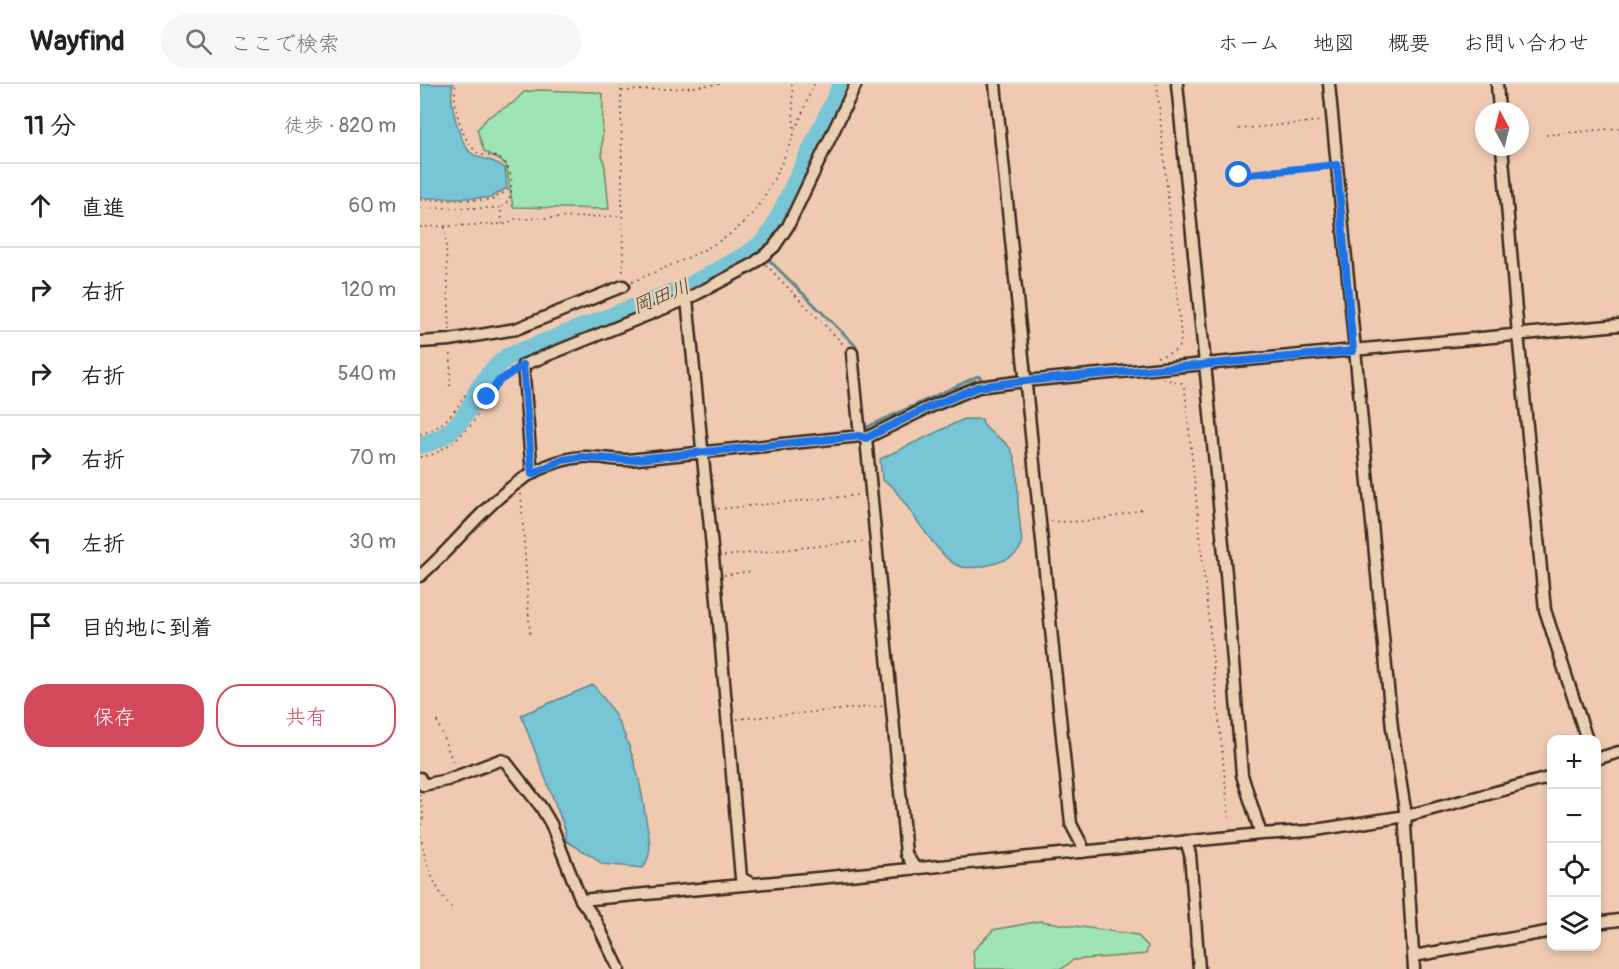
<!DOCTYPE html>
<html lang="ja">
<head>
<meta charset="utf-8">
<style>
	body { margin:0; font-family:Pangolin,"Klee One",sans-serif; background:#f6f6f6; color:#222 }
	.controls { position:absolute; right:18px; bottom:18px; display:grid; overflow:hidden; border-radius:12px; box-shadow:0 3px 9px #0003 }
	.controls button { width:54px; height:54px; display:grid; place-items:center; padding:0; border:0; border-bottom:2px solid #e0e0e0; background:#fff; color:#222; font:30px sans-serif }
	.compass { position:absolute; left:1055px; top:18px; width:54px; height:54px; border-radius:50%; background:#fff; box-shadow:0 3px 9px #0003; rotate:353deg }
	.stop { position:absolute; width:18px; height:18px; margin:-14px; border:4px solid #1a73e8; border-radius:50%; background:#fff }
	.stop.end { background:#1a73e8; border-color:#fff; box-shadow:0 2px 6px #0008 }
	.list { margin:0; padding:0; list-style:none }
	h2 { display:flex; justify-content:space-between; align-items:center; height:78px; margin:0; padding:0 24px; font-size:26px }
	h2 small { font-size:20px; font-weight:400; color:#767676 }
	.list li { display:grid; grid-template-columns:39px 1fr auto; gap:18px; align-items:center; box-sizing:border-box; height:84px; padding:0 24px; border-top:2px solid #e0e0e0 }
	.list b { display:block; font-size:22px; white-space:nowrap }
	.list em { font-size:20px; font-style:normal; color:#767676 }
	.actions { display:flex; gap:12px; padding:18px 24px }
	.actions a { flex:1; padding:14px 0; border:2px solid #d1495b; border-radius:24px; text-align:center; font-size:21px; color:#d1495b }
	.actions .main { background:#d1495b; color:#fff }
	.icon { flex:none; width:33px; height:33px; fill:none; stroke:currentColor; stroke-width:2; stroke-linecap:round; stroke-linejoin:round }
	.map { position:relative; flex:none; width:1199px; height:885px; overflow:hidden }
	header { display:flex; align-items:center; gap:36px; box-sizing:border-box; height:84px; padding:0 30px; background:#fff; border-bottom:2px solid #e0e0e0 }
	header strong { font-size:28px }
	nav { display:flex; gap:33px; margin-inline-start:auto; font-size:21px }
	.search { width:420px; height:54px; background:#f6f6f6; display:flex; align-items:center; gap:15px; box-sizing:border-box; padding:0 21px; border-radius:33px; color:#767676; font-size:22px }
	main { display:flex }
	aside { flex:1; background:#fff }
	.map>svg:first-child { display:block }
	.green { fill:#9fe5b3; stroke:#6d8868; stroke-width:1.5 }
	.water { fill:#78c5d6; stroke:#60878c; stroke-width:1.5 }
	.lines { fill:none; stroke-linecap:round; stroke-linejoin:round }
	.stream { stroke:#60878c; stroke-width:3 }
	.river { stroke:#78c5d6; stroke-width:18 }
	.street-casing { stroke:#3b2a1e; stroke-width:15 }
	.path { stroke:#3b2a1e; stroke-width:1.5; stroke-dasharray:1.5 4.5; stroke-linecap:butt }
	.street { stroke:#ebcfb2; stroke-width:10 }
	.route { stroke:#1a73e8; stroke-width:8 }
	.labels { text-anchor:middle; stroke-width:5; stroke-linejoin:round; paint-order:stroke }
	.water-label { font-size:20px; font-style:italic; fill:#44413a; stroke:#ebcfb2 }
</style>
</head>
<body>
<header>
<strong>Wayfind</strong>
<div class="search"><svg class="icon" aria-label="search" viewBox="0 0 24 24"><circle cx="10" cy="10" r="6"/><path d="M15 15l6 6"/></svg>ここで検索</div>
<nav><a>ホーム</a><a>地図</a><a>概要</a><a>お問い合わせ</a></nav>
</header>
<main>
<aside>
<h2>11 分<small>徒歩 · 820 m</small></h2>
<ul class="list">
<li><svg class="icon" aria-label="ahead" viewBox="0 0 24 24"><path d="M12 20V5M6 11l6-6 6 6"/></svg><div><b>直進</b></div><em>60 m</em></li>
<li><svg class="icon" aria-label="right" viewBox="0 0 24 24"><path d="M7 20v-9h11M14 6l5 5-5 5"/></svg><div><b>右折</b></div><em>120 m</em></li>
<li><svg class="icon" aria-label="right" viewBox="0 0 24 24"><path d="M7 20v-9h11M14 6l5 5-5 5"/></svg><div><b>右折</b></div><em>540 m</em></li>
<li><svg class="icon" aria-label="right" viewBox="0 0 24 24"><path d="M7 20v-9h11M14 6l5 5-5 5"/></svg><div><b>右折</b></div><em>70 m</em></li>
<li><svg class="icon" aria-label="left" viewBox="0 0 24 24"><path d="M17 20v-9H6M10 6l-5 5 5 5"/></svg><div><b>左折</b></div><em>30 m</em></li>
<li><svg class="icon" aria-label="arrive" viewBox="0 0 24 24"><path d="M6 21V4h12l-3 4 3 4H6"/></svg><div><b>目的地に到着</b></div></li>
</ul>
<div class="actions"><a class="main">保存</a><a>共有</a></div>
</aside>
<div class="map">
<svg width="1199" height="885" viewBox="0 0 1199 885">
	<rect width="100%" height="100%" fill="#efcab1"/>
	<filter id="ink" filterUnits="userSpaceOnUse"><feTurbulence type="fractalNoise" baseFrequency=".0167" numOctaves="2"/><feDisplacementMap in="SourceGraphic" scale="12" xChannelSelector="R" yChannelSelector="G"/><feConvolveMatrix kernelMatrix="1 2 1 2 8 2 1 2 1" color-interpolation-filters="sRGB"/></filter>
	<g filter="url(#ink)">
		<path class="green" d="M119,6L174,8L183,10L182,71L185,83L189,125L93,123L86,80L64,67L57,46L68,33L93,19L104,8Z
			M620,837L717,851L728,862L726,870L653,876L642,885H555L553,867L573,846Z"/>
		<path class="water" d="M0,0H33C28,15 39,57 50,68C61,77 73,74 85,84L87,104L70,114H0Z
			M544,335H562C565,351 586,353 592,368C599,383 597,403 598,419C599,433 601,447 602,461C596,474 586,476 573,480C562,483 547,486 536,481C517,471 487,420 471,401L462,396L460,375Z
			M173,601C205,636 219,684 225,730C228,748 235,768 223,784L182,780L174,773L146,757L145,745L101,631Z"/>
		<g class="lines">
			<path class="stream" d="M346,173L436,262L437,270
				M438,282L445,344L558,292L561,294"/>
			<path class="river" d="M0,361C21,357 37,344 48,326C53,318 56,308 61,301C68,290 77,281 87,273L269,202L328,170L345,157L354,143L422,0"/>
			<defs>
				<path id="street" d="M575,0L651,740L662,761L663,768
					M757,0L806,490L822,691L841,750
					M909,0L972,644L986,732L985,742L994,885
					M1077,0L1079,27
					M1082,63L1098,250L1125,526L1167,656
					M267,215L295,493L321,794L332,800
					M0,258L30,256L96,245L203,202
					M432,269L440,352
					M446,354L486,770L495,784
					M112,390L103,281L267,215L332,181L354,163L368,142L436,0
					M0,492C48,451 91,379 162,373C177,372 193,376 208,376L440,352L446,354L505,325L558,303L605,297L1199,241
					M1176,675L1199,668
					M0,694L3,701L27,696L80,676L85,677L121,723L131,740L161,816L175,835L199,885
					M766,757L770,770L779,885
					M161,816L409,793L841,750L889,747L986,732L1132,693
					M1176,839L1199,836
					M994,872L1132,847"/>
			</defs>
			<use href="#street" class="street-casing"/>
			<path class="path" d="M201,0L203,192
				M372,0L374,44
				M202,7L264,4L300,0
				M819,45L902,37
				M1126,51L1199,44
				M819,91L907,82
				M0,116H72L91,104C93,93 88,77 76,73C70,71 64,73 58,69C42,58 31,18 36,0
				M82,123L89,116L92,105
				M0,124H81L82,140
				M0,143L86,140L95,135L202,132
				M25,143L30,246
				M346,181L425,262
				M212,198C247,182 287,169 318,144C353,116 376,42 394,0
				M737,273C751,269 761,268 761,252L737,0
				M743,295L762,299L765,306L809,734
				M30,302L31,266
				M0,350C22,345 35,328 46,309
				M0,373L14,370L34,358L51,341L79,297L93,287
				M101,410L110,550
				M298,425L439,411
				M631,437C660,440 694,434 722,425
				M304,472L446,457
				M304,491L333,487
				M317,635L462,622
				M17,637L34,681
				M0,710C1,718 3,727 3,734C2,739 0,743 0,748C4,775 14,807 34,826"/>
			<use href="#street" class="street"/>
		</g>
	</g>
	<g class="lines" filter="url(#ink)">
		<path class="route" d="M67,313L79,297L103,281L112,390L143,376L161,373L208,376L440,352L446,354L505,325L558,303L605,297L933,267L917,81L819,91"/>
	</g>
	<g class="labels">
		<g class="water-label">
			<text transform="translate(241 212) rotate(-22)" y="7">岡田川</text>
		</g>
	</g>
</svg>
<div class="controls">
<button>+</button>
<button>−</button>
<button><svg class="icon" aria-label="locate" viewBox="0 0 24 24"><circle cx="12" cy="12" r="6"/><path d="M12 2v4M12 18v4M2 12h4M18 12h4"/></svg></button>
<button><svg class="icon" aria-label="layers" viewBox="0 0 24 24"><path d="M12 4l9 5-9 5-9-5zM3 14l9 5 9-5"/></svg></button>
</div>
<svg class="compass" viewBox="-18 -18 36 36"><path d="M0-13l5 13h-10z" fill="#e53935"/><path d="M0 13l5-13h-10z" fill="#767676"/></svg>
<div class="stop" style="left:819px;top:91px"></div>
<div class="stop end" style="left:67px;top:313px"></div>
</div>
</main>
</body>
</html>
